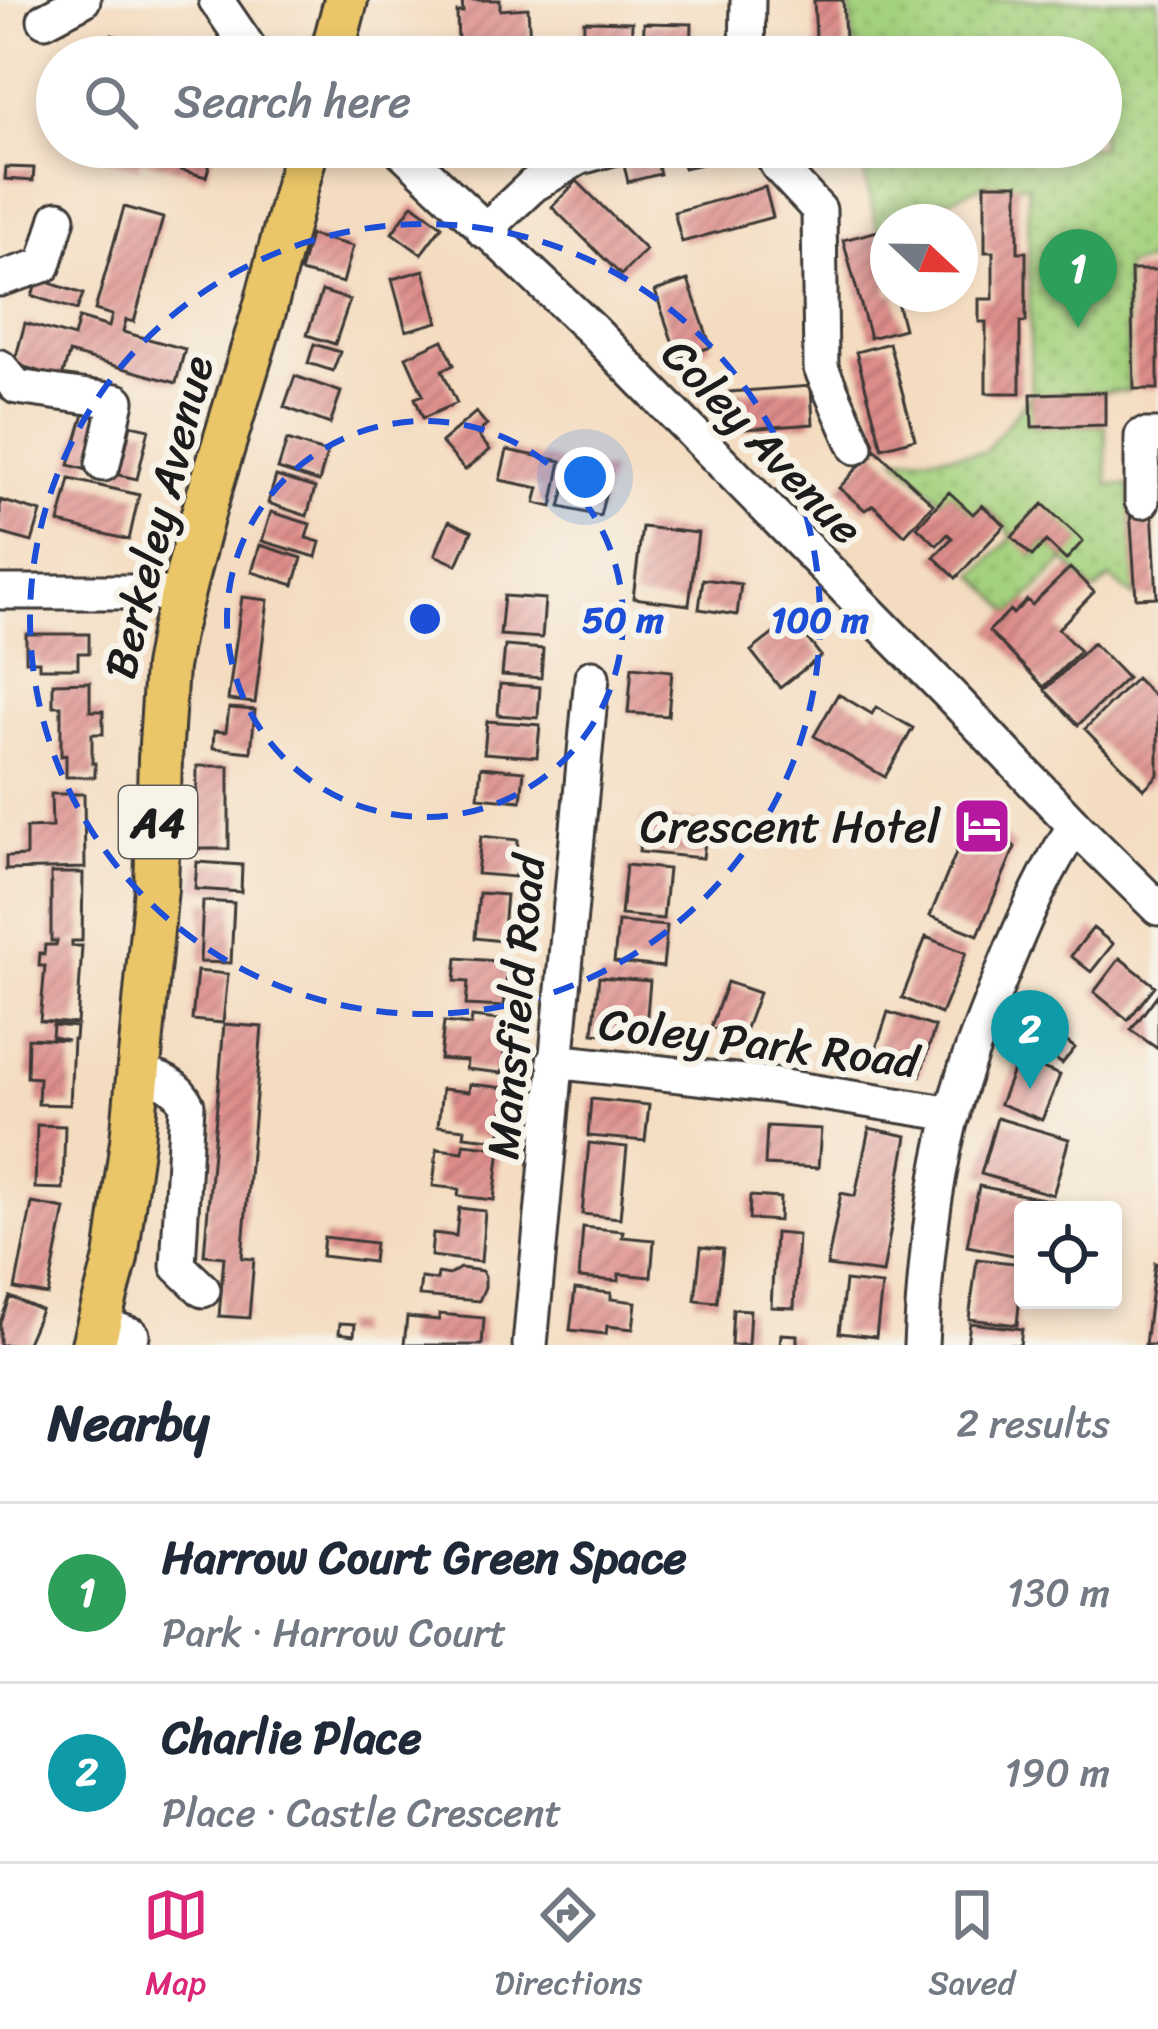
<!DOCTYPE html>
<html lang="en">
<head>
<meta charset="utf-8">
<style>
	body { margin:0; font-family:Sriracha,sans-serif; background:#f2f2f3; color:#1f2937 }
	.controls { position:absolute; right:36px; bottom:36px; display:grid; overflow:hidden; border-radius:12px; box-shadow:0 6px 18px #0003 }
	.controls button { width:108px; height:108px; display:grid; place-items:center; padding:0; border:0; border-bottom:3px solid #e0e1e3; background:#fff; color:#1f2937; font:60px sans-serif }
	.compass { position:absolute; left:870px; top:204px; width:108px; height:108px; border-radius:50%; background:#fff; box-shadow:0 6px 18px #0003; rotate:112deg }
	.you { position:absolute; left:585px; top:477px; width:42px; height:42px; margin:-30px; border:9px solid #fff; border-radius:50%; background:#1a73e8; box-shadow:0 0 0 18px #1a73e833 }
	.badge { display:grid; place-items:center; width:78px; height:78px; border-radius:50%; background:#db2777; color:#fff; font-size:39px; font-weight:700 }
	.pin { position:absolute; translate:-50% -99px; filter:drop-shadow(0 3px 6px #0008) }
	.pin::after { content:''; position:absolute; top:63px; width:42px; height:36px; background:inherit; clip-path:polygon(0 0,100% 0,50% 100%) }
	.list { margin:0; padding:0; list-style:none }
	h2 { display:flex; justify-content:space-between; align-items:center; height:156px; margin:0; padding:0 48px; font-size:51px }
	h2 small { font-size:39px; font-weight:400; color:#747a83 }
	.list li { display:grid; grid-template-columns:78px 1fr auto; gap:36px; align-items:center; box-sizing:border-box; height:180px; padding:0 48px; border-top:3px solid #e0e1e3 }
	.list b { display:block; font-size:45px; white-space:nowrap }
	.list p { margin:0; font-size:39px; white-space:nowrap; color:#747a83 }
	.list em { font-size:39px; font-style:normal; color:#747a83 }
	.icon { flex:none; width:66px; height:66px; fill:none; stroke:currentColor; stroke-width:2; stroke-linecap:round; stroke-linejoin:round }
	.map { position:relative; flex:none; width:1158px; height:1345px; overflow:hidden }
	.search { position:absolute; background:#fff; box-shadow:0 6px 18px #0003; left:36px; right:36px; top:36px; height:132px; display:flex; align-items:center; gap:30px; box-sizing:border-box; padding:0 42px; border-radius:66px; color:#747a83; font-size:45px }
	.sheet { height:516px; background:#fff }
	nav { display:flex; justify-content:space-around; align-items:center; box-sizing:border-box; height:168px; border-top:3px solid #e0e1e3; background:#fff; font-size:33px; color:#747a83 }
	nav a { display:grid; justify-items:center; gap:6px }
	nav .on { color:#db2777 }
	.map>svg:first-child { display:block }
	.grass { fill:url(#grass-dots); stroke:#60764d; stroke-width:3; fill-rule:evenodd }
	.building { fill:url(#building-hatch) }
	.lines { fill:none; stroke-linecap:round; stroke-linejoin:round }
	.minor-casing { stroke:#3c3935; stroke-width:39 }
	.major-casing { stroke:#3c3935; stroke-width:48 }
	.minor { stroke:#fff; stroke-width:33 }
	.major { stroke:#ebc669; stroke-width:42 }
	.ring { fill:none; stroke:#1d4ed8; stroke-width:6; stroke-dasharray:21 15 }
	.labels { text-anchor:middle; stroke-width:12; stroke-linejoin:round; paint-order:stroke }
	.shield { fill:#f7f3e8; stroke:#5e5c59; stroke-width:3 }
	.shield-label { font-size:42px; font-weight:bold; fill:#1c1c1c }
	.street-label { font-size:45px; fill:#1c1c1c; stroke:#f7f3e8 }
	.poi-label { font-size:45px; fill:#1c1c1c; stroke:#f7f3e8; text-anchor:end }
	.centre { fill:#1d4ed8; stroke:#f7f3e8; stroke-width:6 }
	.ring-label { font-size:36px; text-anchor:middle; font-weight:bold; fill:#1d4ed8; stroke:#f7f3e8; stroke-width:12; stroke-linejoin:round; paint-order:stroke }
</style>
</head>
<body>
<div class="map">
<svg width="1158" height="1345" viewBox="0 0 1158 1345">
	<defs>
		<pattern id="grass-dots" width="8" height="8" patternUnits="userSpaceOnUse" patternTransform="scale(3)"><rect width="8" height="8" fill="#a4d17e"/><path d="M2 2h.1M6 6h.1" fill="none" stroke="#8db36c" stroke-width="1.8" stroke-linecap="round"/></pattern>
		<pattern id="building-hatch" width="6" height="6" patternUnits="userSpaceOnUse" patternTransform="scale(3)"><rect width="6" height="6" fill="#de8d8b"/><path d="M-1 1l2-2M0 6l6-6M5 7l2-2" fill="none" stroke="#b37271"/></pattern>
	</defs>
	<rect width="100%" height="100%" fill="#f7f3e8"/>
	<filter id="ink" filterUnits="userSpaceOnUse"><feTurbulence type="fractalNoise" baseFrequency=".00833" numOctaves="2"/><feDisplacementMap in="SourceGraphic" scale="24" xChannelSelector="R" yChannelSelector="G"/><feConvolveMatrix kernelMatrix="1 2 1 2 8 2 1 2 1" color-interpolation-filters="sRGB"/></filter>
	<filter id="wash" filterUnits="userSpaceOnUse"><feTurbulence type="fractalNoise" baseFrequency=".004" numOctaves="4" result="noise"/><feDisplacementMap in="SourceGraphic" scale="48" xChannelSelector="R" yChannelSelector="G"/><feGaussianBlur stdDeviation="2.7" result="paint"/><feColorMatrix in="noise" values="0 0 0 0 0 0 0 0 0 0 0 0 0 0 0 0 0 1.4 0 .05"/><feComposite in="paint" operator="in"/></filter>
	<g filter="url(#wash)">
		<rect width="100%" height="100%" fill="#f4dcc0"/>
		<path class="grass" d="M849,0H1158V179L1152,180V261L1125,265L1128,391L1031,395L1033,427L1105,425L1108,485H1129L1136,598L1110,578L1094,592L1065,560L1013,614L975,575L1012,538L1005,525L983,505L973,514L950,493L942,500L896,458L985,452L1031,394L1028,185L985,184L898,222H888V226L878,231L860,155V147H1101V57H856ZM1043,505L1066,559L1046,541L1032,555Z"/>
		<g id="blocks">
			<path class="building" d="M462,0H500V10L528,8L530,41L495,43L496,57H478L477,44L458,45L457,12H463Z
				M814,0H843L846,57H817Z
				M584,21L632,22L631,57H583Z
				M644,23L692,24L691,57H643Z
				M112,35L149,45L145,57H106Z
				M68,147H215L206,177L140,159L138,168Z
				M679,147H721L724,159L684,168Z
				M828,147H858V155L828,157Z
				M655,154L660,174L628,182L623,161Z
				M6,167L34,168L33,181L5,179Z
				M577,181L646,250L621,275L552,207Z
				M985,184H1018V252H1026V322H1020V393H986V322H979V299H993V252H985Z
				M765,187L773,217L682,242L674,212Z
				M413,204L442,226L421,254L392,233Z
				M124,207L163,218L134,322L126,320L123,332L185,349L176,383L69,353L62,378L14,364L25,323L74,337L79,318L109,327L112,315L95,310Z
				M878,231L888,269V294H895L904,329L870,338L843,240Z
				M310,235L353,246L343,283L300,272Z
				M424,270L438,322L406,331L392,279Z
				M1131,270H1158V389H1134Z
				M38,279L83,294L77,310L32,296Z
				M688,280L711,347L678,358L655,291Z
				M322,291L350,300L335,344L307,335Z
				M443,340L454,365L442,370L457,403L423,418L415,398L423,395L406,357Z
				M889,343L915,439L882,448L856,352Z
				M314,344L340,352L333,371L308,363Z
				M295,376L341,392L330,424L284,407Z
				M811,386L813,424L733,430L730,392Z
				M1105,392V425L1032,427L1031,394Z
				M476,412L487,425L477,434L490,450L465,470L441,442Z
				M84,414L102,419L87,470L69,465Z
				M131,425L149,429L137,479L119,475Z
				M287,440L327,453L319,482L278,469Z
				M875,449L933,504L905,535L873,505L865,510L839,488Z
				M507,450L561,461L552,507L535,503L539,488L500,480Z
				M572,461L611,471L600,516L560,507Z
				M276,476L315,488L307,516L268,503Z
				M70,479L139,495L129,540L59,523Z
				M949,492L973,514L982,505L1005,525L956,578L934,557L952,538L948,534L937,545L917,527Z
				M0,500L41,512L32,542L0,533Z
				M1043,504L1083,541L1066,560L1046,541L1032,556L1012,537Z
				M1152,509L1157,597L1136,598L1130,510Z
				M271,512L310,524L306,538L320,542L316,557L262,541Z
				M449,521L472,531L457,565L435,555Z
				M642,527L698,533L689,605L633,598Z
				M260,545L302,558L294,585L252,572Z
				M1070,568L1094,592L1058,629L1080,651L1044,687L989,631L1010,610L1013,614L1027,600L1032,605Z
				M703,579L741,584L737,615L699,609Z
				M504,596L545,599L542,638L500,635Z
				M242,597L268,600L255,703L228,700Z
				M792,619L821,656L780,688L751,651Z
				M26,634H89V653H78V668H39V661H26Z
				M1093,643L1127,678L1078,725L1045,690Z
				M505,646L543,649L541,678L502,675Z
				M632,667L672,671L668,716L628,713Z
				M1136,678L1158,700V775L1144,789L1085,729Z
				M90,682V711H103V734H92V763H95V777H66V755L61,756V706H53V683Z
				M500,684L540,687L538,718L498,715Z
				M838,694L872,714L876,707L913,728L885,777L814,736Z
				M229,708L255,710L251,752L213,748L214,731L226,732Z
				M487,721L540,725L537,757L484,753Z
				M197,766H229V849H196Z
				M481,767L524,771L521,801L478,797Z
				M51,794H84L85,868L6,870V857L26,856V828L52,827Z
				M976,805L1015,847L978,935L930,916Z
				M642,818L707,823L703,858L639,852Z
				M481,836L518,840L515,877L477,874Z
				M197,862L242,865L241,892L195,889Z
				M626,865L668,869L663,919L621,915Z
				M51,873H83L82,941H72V946H82L77,1024L40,1021L45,966H39L40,953L44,954L45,945H56L57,941H51Z
				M479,893L506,895L502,941L475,938Z
				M203,901L234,903L231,963L200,962Z
				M618,922L667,926L663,967L614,962Z
				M1093,928L1113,944L1091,972L1071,956Z
				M926,937L966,953L941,1014L902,998Z
				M457,958L508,962L504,1007L466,1005L468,982L455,981Z
				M1120,958L1155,986L1128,1020L1094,992Z
				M197,971L228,974L223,1023L192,1020Z
				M599,977L650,981L645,1038L593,1033Z
				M727,982L759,993L742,1039L711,1027Z
				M1158,994V1049L1131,1030Z
				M888,1012L935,1027L920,1076L872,1061Z
				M472,1017L508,1021L502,1073L466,1069L467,1061L440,1059L444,1022L471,1025Z
				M1038,1019L1075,1048L1062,1064L1025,1035Z
				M224,1024L262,1027L242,1258L254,1259L249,1318L219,1316L224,1257L204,1255Z
				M53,1025L76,1027L75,1039H73L70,1105L38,1104L39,1078L27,1077L28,1038L68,1040L52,1037Z
				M1018,1058L1060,1075L1042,1120L1000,1104Z
				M470,1084L506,1088L500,1140L464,1136L465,1129L438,1126L442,1089L469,1092Z
				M591,1099L649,1105L645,1141L588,1136Z
				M997,1118L1069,1139L1053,1195L981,1174Z
				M37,1125L65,1126L63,1189L35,1188Z
				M767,1126L821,1129L818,1168L765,1165Z
				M869,1128L907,1136L883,1273L827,1266L841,1193L855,1196Z
				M589,1143L627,1147L620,1218L582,1214Z
				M464,1144L500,1148L494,1200L458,1196L459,1189L433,1186L437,1149L463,1152Z
				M979,1186L1053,1201L1051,1210H1023V1257L967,1246Z
				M750,1196L780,1198L779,1221L749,1219Z
				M32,1203L65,1209L48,1295L15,1289Z
				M459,1208L485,1211L481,1262L431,1256L433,1233L456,1236Z
				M583,1227L623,1231L622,1237L654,1240L651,1277L619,1274V1281L579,1278Z
				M775,1233L798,1235L794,1308L771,1307Z
				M324,1237L375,1243L373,1262L322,1256Z
				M701,1247L723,1249L717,1302L695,1300Z
				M977,1259L1023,1264L1017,1325L969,1319Z
				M1155,1263L1158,1264V1345H1145Z
				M460,1268L482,1271L485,1277V1287L479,1301L419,1296L421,1278L437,1280L438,1273L449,1275Z
				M845,1281L882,1285L876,1337L839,1333Z
				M575,1289L611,1293V1299L636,1302L633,1329L607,1326L606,1334L570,1330Z
				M10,1297L41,1310L26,1345H0V1322Z
				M733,1309L750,1310L748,1345H731Z
				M439,1314L484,1318L482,1345H404L407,1317L439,1320Z
				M340,1323L355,1324L354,1335L339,1333Z
				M970,1323L1022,1329L1020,1345H967Z
				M781,1334L797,1335V1345H780Z"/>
		</g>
	</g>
	<g filter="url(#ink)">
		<use href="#blocks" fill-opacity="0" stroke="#3c3935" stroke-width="3"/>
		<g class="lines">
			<defs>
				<path id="minor" d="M216,0L255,57
					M45,20L83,0
					M747,57L748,0
					M398,147L592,330L953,698L1075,826L1158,908
					M768,147L778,166L819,210L821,368L856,447
					M484,231L533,185L578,158L616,147
					M0,279L44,265L58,218
					M0,367L17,387L117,401L103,464
					M1142,501V436H1158
					M0,592H155L180,601
					M554,1061L771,1085L953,1114
					M139,1074C160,1078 178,1085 187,1105L178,1266L203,1290
					M101,1324L132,1335
					M530,1345L592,677
					M921,1345C925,1256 935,1165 962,1080C975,1039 992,999 1008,959C1027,913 1047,868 1075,826"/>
				<path id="major" d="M331,57L346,0
					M93,1345L116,1258L132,1141L156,888L160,759L166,667L172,634L204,510L265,308L307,147"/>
			</defs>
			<use href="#minor" class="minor-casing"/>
			<use href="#major" class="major-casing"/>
			<use href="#minor" class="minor"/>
			<use href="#major" class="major"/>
		</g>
	</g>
	<g class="ring">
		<circle cx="425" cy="619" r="198"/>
		<circle cx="425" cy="619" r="395"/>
	</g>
	<defs>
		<symbol id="hotel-square" viewBox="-11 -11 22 22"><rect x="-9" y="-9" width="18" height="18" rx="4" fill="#b5179e" stroke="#f7f3e8"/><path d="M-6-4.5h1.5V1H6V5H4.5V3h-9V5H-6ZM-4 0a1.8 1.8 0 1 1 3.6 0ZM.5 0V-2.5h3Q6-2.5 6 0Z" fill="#fff"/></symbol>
	</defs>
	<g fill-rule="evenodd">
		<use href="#hotel-square" x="949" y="793" width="66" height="66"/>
	</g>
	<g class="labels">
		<rect class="shield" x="119" y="786" width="78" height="72" rx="9"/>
		<g class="shield-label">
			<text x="158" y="837">A4</text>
		</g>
		<g class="street-label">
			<text transform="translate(763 441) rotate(46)" y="16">Coley Avenue</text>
			<text transform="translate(158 517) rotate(-76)" y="16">Berkeley Avenue</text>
			<text transform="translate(515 1007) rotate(-85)" y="16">Mansfield Road</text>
			<text transform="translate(759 1042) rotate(7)" y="16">Coley Park Road</text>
		</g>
		<g class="poi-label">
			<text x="940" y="842">Crescent Hotel</text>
		</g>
	</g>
	<circle cx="425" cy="619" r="18" class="centre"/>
	<g class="ring-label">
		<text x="623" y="632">50 m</text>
		<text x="820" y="632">100 m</text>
	</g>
</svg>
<div class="controls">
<button><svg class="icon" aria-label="locate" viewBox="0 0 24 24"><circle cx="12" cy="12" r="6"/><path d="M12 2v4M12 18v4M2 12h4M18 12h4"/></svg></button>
</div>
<svg class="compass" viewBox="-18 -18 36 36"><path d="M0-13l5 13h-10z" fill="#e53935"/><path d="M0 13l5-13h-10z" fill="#747a83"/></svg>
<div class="you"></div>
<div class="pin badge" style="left:1078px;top:328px;background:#2e9e5b">1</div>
<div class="pin badge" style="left:1030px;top:1089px;background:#0f9aa8">2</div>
<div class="search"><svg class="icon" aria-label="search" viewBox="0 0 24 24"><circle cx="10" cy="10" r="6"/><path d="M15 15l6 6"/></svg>Search here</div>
</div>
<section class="sheet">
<h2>Nearby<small>2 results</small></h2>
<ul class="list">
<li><span class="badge" style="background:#2e9e5b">1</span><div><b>Harrow Court Green Space</b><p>Park · Harrow Court</p></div><em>130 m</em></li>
<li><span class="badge" style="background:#0f9aa8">2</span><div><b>Charlie Place</b><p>Place · Castle Crescent</p></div><em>190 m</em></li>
</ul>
</section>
<nav>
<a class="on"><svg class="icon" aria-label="map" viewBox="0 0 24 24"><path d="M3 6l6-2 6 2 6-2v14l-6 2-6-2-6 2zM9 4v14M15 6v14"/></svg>Map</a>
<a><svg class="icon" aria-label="directions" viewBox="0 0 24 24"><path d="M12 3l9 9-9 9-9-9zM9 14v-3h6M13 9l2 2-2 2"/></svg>Directions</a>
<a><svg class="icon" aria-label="saved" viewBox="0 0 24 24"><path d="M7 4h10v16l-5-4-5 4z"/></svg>Saved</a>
</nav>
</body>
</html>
